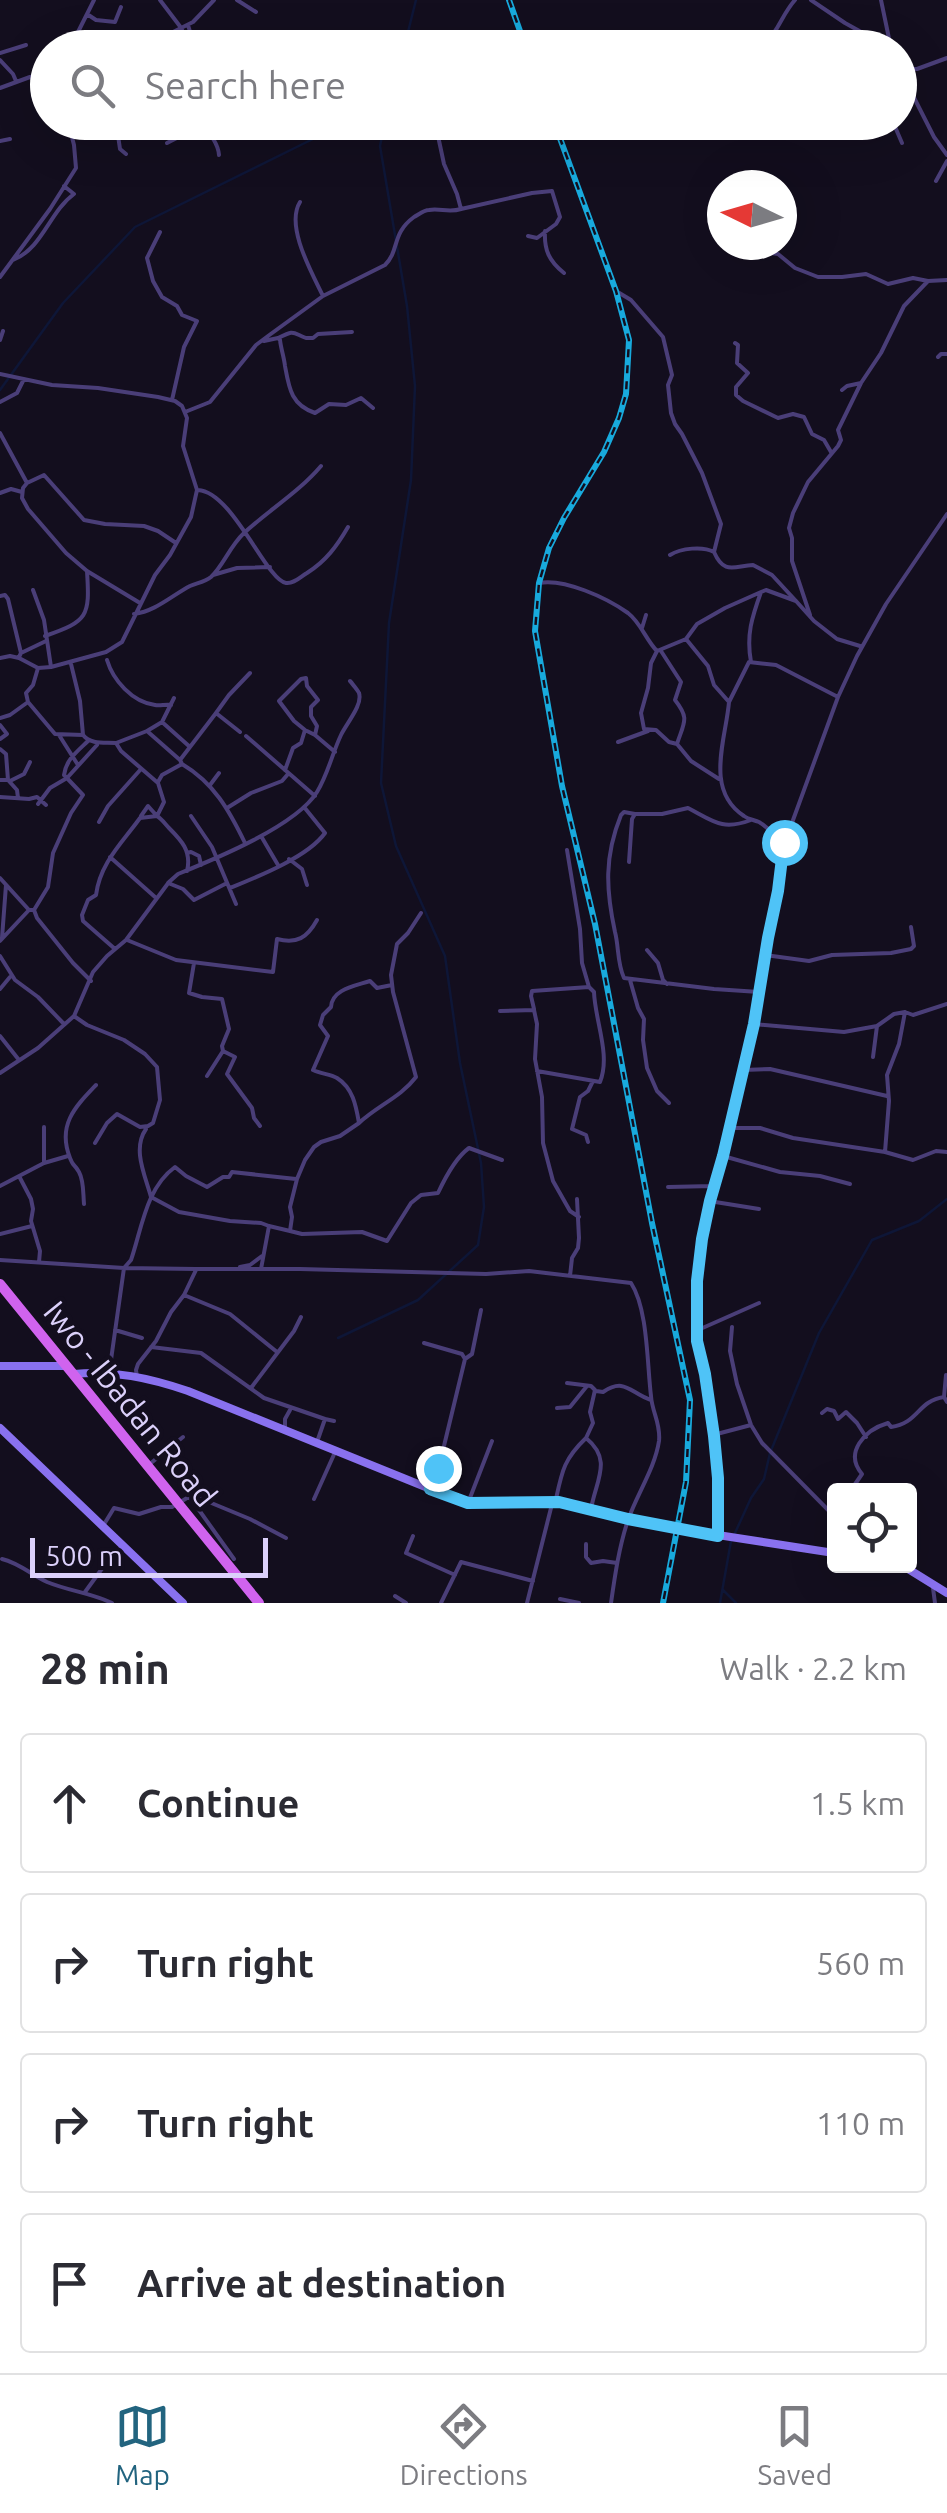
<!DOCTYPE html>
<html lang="en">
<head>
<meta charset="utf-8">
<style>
	body { margin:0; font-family:Ubuntu,sans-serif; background:#f7f7f7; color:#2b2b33 }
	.controls { position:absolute; right:30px; bottom:30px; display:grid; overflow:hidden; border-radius:10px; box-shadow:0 10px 40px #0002 }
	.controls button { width:90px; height:90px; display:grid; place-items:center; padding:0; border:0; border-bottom:2px solid #e1e1e2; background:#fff; color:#2b2b33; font:50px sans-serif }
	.compass { position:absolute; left:707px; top:170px; width:90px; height:90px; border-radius:50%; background:#fff; box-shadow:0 10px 40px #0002; rotate:275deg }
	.scale { position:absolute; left:30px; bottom:25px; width:238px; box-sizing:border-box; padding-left:10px; border:5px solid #dbd0fa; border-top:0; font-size:28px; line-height:35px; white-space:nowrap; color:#dbd0fa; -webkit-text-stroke:8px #130e1e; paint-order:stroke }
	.stop { position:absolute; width:30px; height:30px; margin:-22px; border:8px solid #4fc3f7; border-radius:50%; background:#fff }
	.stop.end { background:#4fc3f7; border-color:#fff; box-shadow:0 2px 10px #0008 }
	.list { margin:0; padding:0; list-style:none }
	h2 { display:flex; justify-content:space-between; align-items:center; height:130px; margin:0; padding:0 40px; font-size:42px }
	h2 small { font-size:32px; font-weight:400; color:#7c7c81 }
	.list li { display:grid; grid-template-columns:65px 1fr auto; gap:30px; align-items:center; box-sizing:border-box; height:140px; margin:0 20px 20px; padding:0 20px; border:2px solid #e1e1e2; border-radius:10px }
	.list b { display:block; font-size:38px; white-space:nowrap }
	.list em { font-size:32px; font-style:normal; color:#7c7c81 }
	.icon { flex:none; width:55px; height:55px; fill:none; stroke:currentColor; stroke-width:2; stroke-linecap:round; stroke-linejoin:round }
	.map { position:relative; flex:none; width:947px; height:1603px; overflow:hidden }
	.search { position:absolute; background:#fff; box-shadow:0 10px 40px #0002; left:30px; right:30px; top:30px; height:110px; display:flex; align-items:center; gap:25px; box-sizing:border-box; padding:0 35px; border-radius:55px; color:#7c7c81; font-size:38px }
	.sheet { height:770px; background:#fff }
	nav { display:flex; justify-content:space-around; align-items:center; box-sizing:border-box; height:140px; border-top:2px solid #e1e1e2; background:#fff; font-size:28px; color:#7c7c81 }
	nav a { display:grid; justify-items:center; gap:5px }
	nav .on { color:#22647f }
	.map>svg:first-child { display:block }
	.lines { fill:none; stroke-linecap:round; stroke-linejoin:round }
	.stream { stroke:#0e1637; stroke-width:2.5 }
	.street { stroke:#4a3e78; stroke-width:4 }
	.secondary { stroke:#8971ef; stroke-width:8 }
	.primary { stroke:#d063ee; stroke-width:10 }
	.rail-casing { stroke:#18aadd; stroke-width:6 }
	.rail { stroke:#130e1e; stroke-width:2.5; stroke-dasharray:8; stroke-linecap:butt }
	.route { stroke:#4fc3f7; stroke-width:12 }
	.labels { text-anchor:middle; stroke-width:9; stroke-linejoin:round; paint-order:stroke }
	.street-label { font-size:32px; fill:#dbd0fa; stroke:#130e1e }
</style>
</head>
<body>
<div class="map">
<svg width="947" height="1603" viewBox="0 0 947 1603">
	<rect width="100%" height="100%" fill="#130e1e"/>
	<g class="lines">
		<path class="stream" d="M404,48L416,0
			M0,390L63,303L135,227L325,133L338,122
			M338,1338L418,1300L478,1245L484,1207L481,1163L460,1063L445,956L396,846L381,783L389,623L411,480L415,386L407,306L380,146L385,122
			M735,1533L751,1498L764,1479L770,1453L819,1333L872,1240L919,1221L947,1199
			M723,1590L736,1603
			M720,1603L731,1541"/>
		<path class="street" d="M160,0L182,29
			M237,0L256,12
			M811,0L845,23L890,48
			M881,0L891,48
			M87,14L96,20L115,22L121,7
			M188,25L195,48
			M72,48L78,32L94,0
			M141,48L193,22L214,0
			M209,48L215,43
			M763,48C767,39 773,36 777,28C783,18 787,9 795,0
			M0,53L26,45
			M0,60L13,74L16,81
			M900,69H917L947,58
			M900,70L934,137L947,155
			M0,88L30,77L48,74
			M900,106L914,98
			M116,122L120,149L126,154
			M200,122C208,132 218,142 219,155
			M893,122L902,143
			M116,125L129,122
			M0,141L10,139
			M167,143L202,125
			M936,181L947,161
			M300,202C285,226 312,273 323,296
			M461,209L532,193L552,191L560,217L556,224L537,238L528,236
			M545,231C544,250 549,261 564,273
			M160,232L147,258L153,281L162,297L177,306L182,315L197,321L184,347L172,400
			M739,248L778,254L795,268L818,277H842L866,274L888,284L913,278L928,281L947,280
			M13,260C43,248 49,212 74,194L64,186
			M0,277L50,209L76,168L74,145L68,122
			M616,291L631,300L663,337L672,375L668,385L671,413L675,424L682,434L702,473L721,524L714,552
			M278,338C295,330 291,332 306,338H313L318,334L352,332
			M0,340L3,331
			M264,341L278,338L280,340C281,349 284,357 285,366C289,388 291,405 315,413L329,404L346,405L361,398L373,408
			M735,343L738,345L737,363L748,373L736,387V395L743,401L778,418L793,414L804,417L812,434L824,440L831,452
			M938,357L941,354H947
			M0,374L52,385L98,388L158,397L175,401L182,406L187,418L183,446L197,490L191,517L170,555L155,575L122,642L106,652L51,667L38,668L19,658L10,656L0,658
			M861,383L881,353L904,306L928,281
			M0,402L17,393L24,379
			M185,412L210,402L256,345L268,336L323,296L385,265C400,250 391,234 414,217C418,215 424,210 429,210C440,208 449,213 461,209L457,194L444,164L435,122
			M0,433L27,483
			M198,490C233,492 266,580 286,583C294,584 300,577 307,573C326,561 337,546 348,527
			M0,493L11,489L22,492
			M670,555C681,548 703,546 714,552C724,575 734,566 753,565L772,575L796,601
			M213,575L237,568L270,567
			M539,583C564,578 607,598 628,613C641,623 646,640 657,651L686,639L697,624L725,608L761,592
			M33,590L44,620L51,667
			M0,596L5,595L8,599L21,653L19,657
			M140,603L87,571L66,553L28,509L22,498L23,488L27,483L44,475L84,520L105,524L144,526L158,531L176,543
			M134,614C156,611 171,596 190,586C197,583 205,582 211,577C223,566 230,546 244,533C269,510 299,492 321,466
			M810,615L792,561V538L789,528L793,513L808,482L838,446L841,440L838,430L861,383L847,386L842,390
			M642,628L646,615
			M45,636C88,621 90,617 87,571
			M686,639L708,666L714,685L729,702C726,739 704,790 744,816C748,819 754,820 759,822C768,827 775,837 785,842
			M657,651L651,663L648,688L641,713L644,729L656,730L669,742L677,744L691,761L719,779
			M661,651L681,682L675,700C690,719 684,722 677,744
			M21,653L46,641
			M107,660C113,680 132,702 155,705C160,706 166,704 171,705
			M751,662C746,635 752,617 761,592L766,590L796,601L814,621L837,639L860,646
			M71,664L80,701L83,735C91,745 105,742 116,743L121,751L158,783L164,802L157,816C162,819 165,824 169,828C181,840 192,851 187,871
			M38,668L33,685L26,693L28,702L55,734L83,735
			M729,702L749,662L776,665L838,697
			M0,718L10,715L28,702
			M162,722L174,698
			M0,725L7,734L0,739
			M147,731L162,722L190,747
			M307,731L315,735L335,752
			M240,732L216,713L229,695L250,673
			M59,735L78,765
			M246,736L315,796
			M89,740C78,751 66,759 64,775L83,795L71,813L53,853L48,887L34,910L37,918L73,963L91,981
			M618,742L648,731
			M116,743L147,731L180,760L182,764C214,783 229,810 245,843
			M0,749L6,754L8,780
			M180,760L216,713
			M285,770L293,748L301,743L305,730L294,721L279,701L301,679L306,678L307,686L318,700L311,707V716L317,726L315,735
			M0,780H8L17,790L18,798
			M10,781L24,774L30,762
			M158,782L162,775L182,764
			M210,785L219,773
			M0,797L29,799L37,797L46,805
			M38,804L50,788L67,778L97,745
			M227,808L251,793L282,781L288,774
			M635,814L624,812L621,815C604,857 606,890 615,932C619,947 617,963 624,978L714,989L759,992
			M141,816L148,806L157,816
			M191,816L212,847L236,904
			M99,822L108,806L141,769
			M261,836L278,865
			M187,853L191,852L199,856L201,865
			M110,857L155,897
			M289,859L302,869L307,885
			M629,862L632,819L635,814H662L688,808C713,821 722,831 751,820
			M0,878L29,910
			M168,883L183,889L194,900L227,883
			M230,888C257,877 308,857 325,833L304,807
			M2,938L6,885
			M127,940L176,960L273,972L277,939C297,944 307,938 317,920
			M0,941L29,910H34
			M115,949L83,921L82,915L88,900L96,895C100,863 122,843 140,818L157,816
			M647,950L658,963L663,980L667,984
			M765,955L809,961L832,955L891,953L911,949L914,946L911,927
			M0,956L15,980L38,997L64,1024
			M194,963L189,993L202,997L222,999L229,1029L222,1046L223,1051L207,1076
			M630,980L638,1008L644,1019L643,1040L647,1068L657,1091L669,1103
			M0,989L10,977
			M534,1009L531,996L532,991L589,987
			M500,1011L534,1010L537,1024L535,1059L542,1097L543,1143L553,1181L570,1211L579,1217
			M74,1016L87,1025L124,1040L145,1054L157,1067L160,1100L153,1123L148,1126L140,1127L117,1114L107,1123L95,1143
			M754,1024L844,1032L877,1026L894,1014L905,1012L913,1015L947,1004
			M0,1036L19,1060
			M223,1051L235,1057L227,1074L252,1108L254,1118L260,1126
			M873,1057L877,1026
			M743,1070L770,1069L887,1096
			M537,1071L600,1082C611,1055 595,1021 594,992L589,987L582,963L580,929L567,850
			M0,1073L38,1048L74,1016L93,972L107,956L126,940L169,882L178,874C215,859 296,826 317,792C328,774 332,754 341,735C346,724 363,705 359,693C359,692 351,682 350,681
			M359,1123C377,1106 401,1097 416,1077L393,992L391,975L397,944L408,933L421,913
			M729,1128H760L793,1138L885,1152L913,1160L936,1151L947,1152
			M146,1129C132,1149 145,1175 151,1197L179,1212L230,1221L261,1223L269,1226
			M588,1142L586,1135L572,1129L580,1097L588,1091L593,1081
			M885,1152L889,1101L887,1075L899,1044L905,1012
			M723,1156L780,1172L820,1176L850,1184
			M44,1163V1127
			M19,1176L31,1199L33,1209L31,1221L40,1251L39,1262
			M0,1186L44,1163L68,1156
			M668,1187L713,1186
			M709,1201L759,1209
			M84,1204C83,1193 84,1181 79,1172C73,1162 74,1168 70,1158C57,1125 75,1107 96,1085
			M290,1231L302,1234L362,1232L387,1241L411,1203L421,1195L438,1193C445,1178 455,1158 469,1148L502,1160
			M0,1234L32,1226
			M0,1260L124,1268L196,1269H300L486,1274L529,1271L631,1283C648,1309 647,1364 651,1396C652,1412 661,1424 659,1441C655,1468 637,1494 628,1520C619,1547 615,1575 611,1603
			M240,1267L250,1265L262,1256
			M261,1269L269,1226L290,1231L292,1217L290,1207L297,1179L305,1160L314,1147L321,1142L340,1136L359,1123C356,1106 353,1088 337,1078C330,1074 321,1074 313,1070L328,1036L320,1025L323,1015L331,1007C332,989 355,986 370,981L377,988L392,985
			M570,1276L572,1258L578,1248L579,1238L577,1199
			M184,1295L230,1314L277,1352
			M732,1327L730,1351L737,1384L751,1425L762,1443L834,1516
			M115,1330L142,1338
			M698,1330L759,1303
			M424,1343L462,1354L465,1359
			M151,1347L201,1353L264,1398L325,1419
			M111,1373L110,1367L124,1268L131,1260C142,1228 146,1188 175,1167L186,1176L207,1187L223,1177H229L232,1172L296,1179
			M137,1377L136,1370L138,1364L156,1341L171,1312L184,1295L196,1270
			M567,1383L591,1386L595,1390L590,1412L593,1423L586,1438C613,1460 596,1480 591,1509
			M251,1388L294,1331L301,1317
			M596,1391L603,1392C625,1377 630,1393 651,1400
			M944,1397L946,1375
			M557,1408L570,1407L587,1386
			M822,1413L827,1409L834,1411L838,1419L846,1412L857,1423L866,1437
			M285,1428V1419L290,1410
			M713,1435L751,1425
			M317,1442L325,1419L334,1421
			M151,1463L183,1437
			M431,1486L443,1450L465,1359L472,1354L481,1310
			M851,1490L862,1474C844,1453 864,1430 888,1423L891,1427C919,1423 917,1401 944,1397L947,1402
			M189,1496L234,1559
			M314,1499L336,1450
			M556,1499C562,1471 564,1459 586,1438
			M468,1503L492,1441
			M103,1526L114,1508L139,1514L161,1507H172L192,1495L250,1519L286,1538
			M718,1533V1479L713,1435L705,1373L697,1341V1281L702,1239L709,1201L723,1156L754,1024L778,891L785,842L838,697L857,656L886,604L947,514
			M413,1536L406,1553L455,1575
			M586,1544V1557L591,1563L603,1561L617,1563
			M2,1559C19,1563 32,1575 47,1582C69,1591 91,1593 112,1603
			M933,1588L935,1603
			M85,1592L109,1559L123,1546
			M395,1596L406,1603
			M560,1599L579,1603
			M441,1603L461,1562L533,1581
			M527,1603L552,1504"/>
		<path class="secondary" d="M0,1366H67
			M74,1374C113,1370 150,1378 188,1391L465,1503L477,1504L559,1502L666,1527L834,1553
			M0,1428L183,1603
			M898,1566L905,1567L947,1593"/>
		<path class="primary" d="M0,1284L259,1603"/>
		<defs>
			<path id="rail" d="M509,0L526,48
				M554,122L616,291L629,340L626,394L619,418L604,452L564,518L549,548L539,583L535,631L562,786L595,924L652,1223L690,1400L686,1482L663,1603"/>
		</defs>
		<use href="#rail" class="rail-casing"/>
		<use href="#rail" class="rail"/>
	</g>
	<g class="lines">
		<path class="route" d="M438,1468L430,1489L468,1503L559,1502L628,1519L718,1536V1478L714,1436L705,1374L697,1341V1281L702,1239L710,1201L723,1156L754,1024L768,938L778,891L784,842"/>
	</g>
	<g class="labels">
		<g class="street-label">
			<text transform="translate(130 1404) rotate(51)" y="11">Iwo - Ibadan Road</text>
		</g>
	</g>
</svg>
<div class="controls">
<button><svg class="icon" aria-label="locate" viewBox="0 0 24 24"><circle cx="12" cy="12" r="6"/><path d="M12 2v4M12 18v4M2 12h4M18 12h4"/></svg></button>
</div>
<svg class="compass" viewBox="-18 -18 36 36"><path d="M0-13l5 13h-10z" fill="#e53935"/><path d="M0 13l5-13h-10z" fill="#7c7c81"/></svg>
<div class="scale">500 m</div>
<div class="stop" style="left:784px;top:842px"></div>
<div class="stop end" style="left:438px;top:1468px"></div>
<div class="search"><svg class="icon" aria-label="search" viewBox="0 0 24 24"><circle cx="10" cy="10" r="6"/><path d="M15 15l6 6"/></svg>Search here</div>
</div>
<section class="sheet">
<h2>28 min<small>Walk · 2.2 km</small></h2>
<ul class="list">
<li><svg class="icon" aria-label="ahead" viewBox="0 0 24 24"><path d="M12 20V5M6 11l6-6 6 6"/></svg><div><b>Continue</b></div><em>1.5 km</em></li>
<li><svg class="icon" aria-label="right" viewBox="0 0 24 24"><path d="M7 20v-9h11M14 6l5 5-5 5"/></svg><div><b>Turn right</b></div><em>560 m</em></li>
<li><svg class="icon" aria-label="right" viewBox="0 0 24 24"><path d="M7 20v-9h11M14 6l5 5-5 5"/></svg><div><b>Turn right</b></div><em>110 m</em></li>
<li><svg class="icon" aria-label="arrive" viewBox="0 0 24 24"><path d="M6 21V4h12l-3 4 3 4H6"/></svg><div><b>Arrive at destination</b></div></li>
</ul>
</section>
<nav>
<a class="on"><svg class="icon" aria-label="map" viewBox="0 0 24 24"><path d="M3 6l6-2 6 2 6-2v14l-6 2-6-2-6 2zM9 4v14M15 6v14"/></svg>Map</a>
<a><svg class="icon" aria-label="directions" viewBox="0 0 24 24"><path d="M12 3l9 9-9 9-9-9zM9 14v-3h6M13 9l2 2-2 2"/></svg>Directions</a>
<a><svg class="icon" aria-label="saved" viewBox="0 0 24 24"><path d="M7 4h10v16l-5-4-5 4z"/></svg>Saved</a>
</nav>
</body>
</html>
